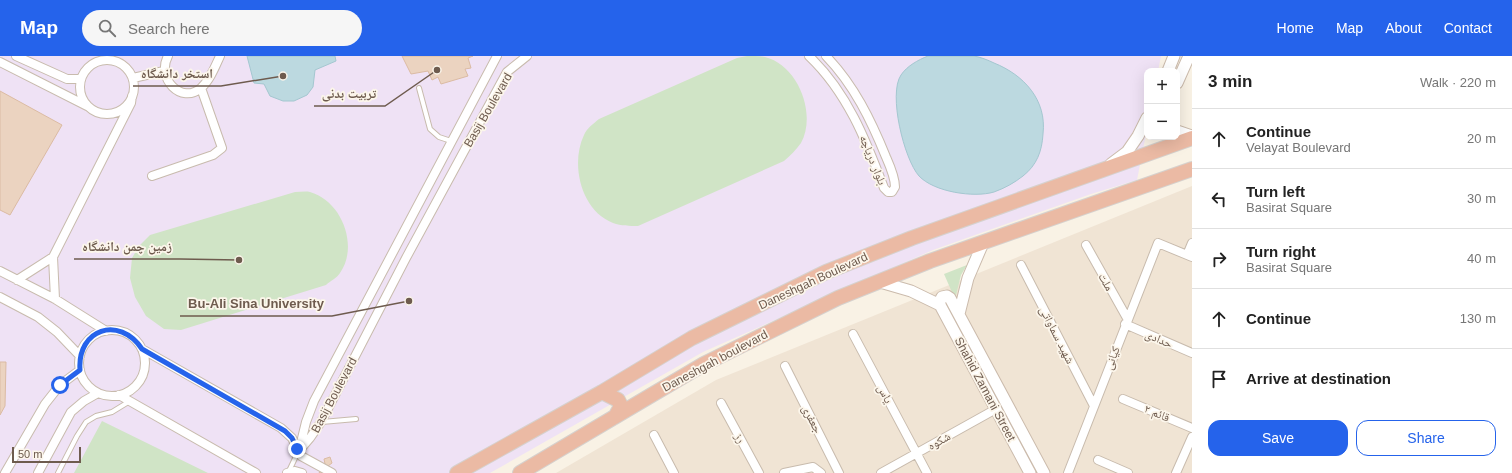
<!DOCTYPE html>
<html lang="en">
<head>
<meta charset="utf-8">
<style>
	body { margin:0; font-family:Arial,"Noto Naskh Arabic",sans-serif; background:#f6f6f6; color:#222 }
	.controls { position:absolute; right:12px; top:12px; display:grid; overflow:hidden; border-radius:8px; box-shadow:0 4px 16px #0002 }
	.controls button { width:36px; height:36px; display:grid; place-items:center; padding:0; border:0; border-bottom:1px solid #e0e0e0; background:#fff; color:#222; font:20px sans-serif }
	.scale { position:absolute; left:12px; bottom:10px; width:69px; box-sizing:border-box; padding-left:4px; border:2px solid #6e5b4e; border-top:0; font-size:11px; line-height:14px; white-space:nowrap; color:#6e5b4e; -webkit-text-stroke:3px #fcf6eb; paint-order:stroke }
	.stop { position:absolute; width:12px; height:12px; margin:-9px; border:3px solid #2563eb; border-radius:50%; background:#fff }
	.stop.end { background:#2563eb; border-color:#fff; box-shadow:0 1px 4px #0008 }
	.list { margin:0; padding:0; list-style:none }
	h2 { display:flex; justify-content:space-between; align-items:center; height:52px; margin:0; padding:0 16px; font-size:17px }
	h2 small { font-size:13px; font-weight:400; color:#767676 }
	.list li { display:grid; grid-template-columns:26px 1fr auto; gap:12px; align-items:center; box-sizing:border-box; height:60px; padding:0 16px; border-top:1px solid #e0e0e0 }
	.list b { display:block; font-size:15px; white-space:nowrap }
	.list p { margin:0; font-size:13px; white-space:nowrap; color:#767676 }
	.list em { font-size:13px; font-style:normal; color:#767676 }
	.actions { display:flex; gap:8px; padding:12px 16px }
	.actions a { flex:1; padding:9px 0; border:1px solid #2563eb; border-radius:12px; text-align:center; font-size:14px; color:#2563eb }
	.actions .main { background:#2563eb; color:#fff }
	.icon { flex:none; width:22px; height:22px; fill:none; stroke:currentColor; stroke-width:2; stroke-linecap:round; stroke-linejoin:round }
	.map { position:relative; flex:none; width:1192px; height:417px; overflow:hidden }
	header { display:flex; align-items:center; gap:24px; box-sizing:border-box; height:56px; padding:0 20px; background:#2563eb; color:#fff }
	header strong { font-size:19px }
	nav { display:flex; gap:22px; margin-inline-start:auto; font-size:14px }
	.search { width:280px; height:36px; background:#f6f6f6; display:flex; align-items:center; gap:10px; box-sizing:border-box; padding:0 14px; border-radius:22px; color:#767676; font-size:15px }
	main { display:flex }
	aside { flex:1; background:#fff }
	.map>svg:first-child { display:block }
	.residential { fill:#f0e4d4 }
	.education { fill:#efe2f5 }
	.green { fill:#d0e4c6 }
	.water { fill:#bcd9e0; stroke:#a4c7d0 }
	.building { fill:#ebd3c0; stroke:#dbbba3 }
	.lines { fill:none; stroke-linecap:round; stroke-linejoin:round }
	.lane-casing { stroke:#c8bbad; stroke-width:6 }
	.street-casing { stroke:#c8bbad; stroke-width:10 }
	.secondary-casing { stroke:#cbbbac; stroke-width:13 }
	.highway-casing { stroke:#d6d1cd; stroke-width:16 }
	.lane { stroke:#fff; stroke-width:4 }
	.street { stroke:#fff; stroke-width:8 }
	.secondary { stroke:#fff; stroke-width:11 }
	.highway { stroke:#ebbaa4; stroke-width:14 }
	.route { stroke:#2563eb; stroke-width:5 }
	.labels { text-anchor:middle; stroke-width:3.5; stroke-linejoin:round; paint-order:stroke }
	.street-label { font-size:12px; fill:#6e5b4e; stroke:#fcf6eb }
	.leader { fill:none; stroke:#6e5b4e; stroke-width:1.5 }
	.callout-dot { fill:#6e5b4e; stroke:#fcf6eb; stroke-width:1.5 }
	.callout-label { font-size:13px; text-anchor:middle; font-weight:bold; fill:#6e5b4e; stroke:#fcf6eb; stroke-width:3.5; stroke-linejoin:round; paint-order:stroke }
</style>
</head>
<body>
<header>
<strong>Map</strong>
<div class="search"><svg class="icon" aria-label="search" viewBox="0 0 24 24"><circle cx="10" cy="10" r="6"/><path d="M15 15l6 6"/></svg>Search here</div>
<nav><a>Home</a><a>Map</a><a>About</a><a>Contact</a></nav>
</header>
<main>
<div class="map">
<svg width="1192" height="417" viewBox="0 0 1192 417">
	<rect width="100%" height="100%" fill="#f9f2e5"/>
	<path class="residential" d="M1192,130V417H556L716,324Z"/>
	<path class="education" d="M0,0H1161L1158,15H1147V73L1137,124L1091,138L933,194L703,296L490,417H0Z"/>
	<path class="green" d="M747,0C753,0 759,0 765,1C798,9 817,58 801,87C796,94 790,100 784,105L638,170C630,170 621,170 613,167C581,155 570,108 584,79C587,72 593,68 599,63L737,2Z
		M295,136C300,136 306,135 310,136C342,145 359,190 340,217C337,222 330,225 326,229L181,274L164,273L146,260L135,241L130,222L132,202L139,190L150,179Z
		M967,209L961,219L955,243L944,218Z
		M102,365L208,417H74Z"/>
	<path class="water" d="M247,0H335L336,5L315,14L313,31L307,39L294,45H283L270,40L264,28L254,27Z
		M928,0C943,0 959,0 974,0C980,1 988,4 994,7C1024,19 1047,44 1043,78C1042,95 1037,109 1023,120C1014,127 1005,132 994,136C974,142 934,136 919,120C904,103 888,38 901,19C907,10 918,4 928,0Z"/>
	<path class="building" d="M402,0H473L468,2L471,12L465,13L468,20L441,28L438,21L432,24L428,15L411,18Z
		M0,35L62,69L10,159L0,154Z
		M0,306H6L5,350L0,359Z
		M330,401L332,407L328,410L324,417H319L325,408L324,403Z"/>
	<g class="lines">
		<defs>
			<path id="lane" d="M419,32L430,73L439,81L451,85
				M322,366L356,363
				M58,417L77,380L86,366L96,360L112,356L130,345
				M288,417L298,396"/>
			<path id="street" d="M16,0L67,23H81
				M168,0C156,22 181,49 201,32C210,24 215,11 220,0
				M809,0C847,36 866,84 884,132L888,136H892L895,131C895,121 890,110 886,101C871,64 854,29 826,0
				M80 31a27 27 0 1 1 54 0a27 27 0 1 1-54 0Z
				M0,6L87,50
				M133,22L164,15
				M152,120L213,99L222,92L201,32
				M1086,189L1127,262
				M1187,199L1192,187
				M1021,209L1094,350
				M0,215L55,243L106,275
				M17,224L53,201
				M0,241L38,261L57,276L80,300
				M55,243L53,201L131,47L132,40
				M1125,268L1192,297
				M79 307a33 33 0 1 1 66 0a33 33 0 1 1-66 0Z
				M853,278L927,417
				M142,293L281,372L292,382L301,400L332,417
				M785,310L839,417
				M119,339L256,417
				M1123,343L1192,372
				M721,347L759,417
				M654,379L674,417
				M299,395L306,366L314,345L497,0
				M298,396L310,382L321,366L406,202L507,16L527,0
				M1098,404L1128,417
				M5,417L45,348L60,329L80,314
				M38,417L71,356L84,345L98,337
				M287,417L295,415L302,417
				M784,417L813,411L821,417
				M881,417L996,353
				M1068,417L1158,187L1192,201
				M1176,417L1192,381"/>
			<path id="secondary" d="M1168,15L1174,0
				M1177,27L1189,0
				M1177,75L1192,80
				M1111,108L1127,96L1138,80L1147,62
				M880,226L911,235L940,249L1030,417
				M940,249V245L942,241L947,240L950,242L1044,417
				M959,258L968,222L983,187"/>
			<path id="highway" d="M602,336L618,344L621,350L615,361
				M457,417L602,336L692,282L826,216L912,182L1192,82
				M520,417L704,308L838,242L930,205L1192,113"/>
		</defs>
		<use href="#lane" class="lane-casing"/>
		<use href="#street" class="street-casing"/>
		<use href="#secondary" class="secondary-casing"/>
		<use href="#highway" class="highway-casing"/>
		<use href="#lane" class="lane"/>
		<use href="#street" class="street"/>
		<use href="#secondary" class="secondary"/>
		<use href="#highway" class="highway"/>
	</g>
	<g class="lines">
		<path class="route" d="M60,329L80,314C77,273 119,259 142,293L285,375L292,382L297,393"/>
	</g>
	<g class="labels">
		<g class="street-label">
			<text transform="translate(488 54) rotate(-60)" y="4">Basij Boulevard</text>
			<text transform="translate(873 104) rotate(68)" y="4">بلوار دریاچه</text>
			<text transform="translate(813 225) rotate(-25)" y="4">Daneshgah Boulevard</text>
			<text transform="translate(1106 226) rotate(61)" y="4">ملت</text>
			<text transform="translate(1057 279) rotate(63)" y="4">شهید سماواتی</text>
			<text transform="translate(1159 283) rotate(23)" y="4">حدادی</text>
			<text transform="translate(1112 302) rotate(-69)" y="4">کیانی</text>
			<text transform="translate(715 305) rotate(-28)" y="4">Daneshgah boulevard</text>
			<text transform="translate(985 333) rotate(62)" y="4">Shahid Zamani Street</text>
			<text transform="translate(885 338) rotate(62)" y="4">یاس</text>
			<text transform="translate(334 339) rotate(-62)" y="4">Basij Boulevard</text>
			<text transform="translate(1157 357) rotate(23)" y="4">قائم ۲</text>
			<text transform="translate(812 363) rotate(63)" y="4">جعفری</text>
			<text transform="translate(740 382) rotate(61)" y="4">رز</text>
			<text transform="translate(939 385) rotate(-29)" y="4">شکوه</text>
		</g>
	</g>
	<path class="leader" d="M283 20L221 30H133M437 14L385 50H314M239 204L180 203H74M409 245L332 260H180"/>
	<g class="callout-dot">
		<circle cx="283" cy="20" r="4"/>
		<circle cx="437" cy="14" r="4"/>
		<circle cx="239" cy="204" r="4"/>
		<circle cx="409" cy="245" r="4"/>
	</g>
	<g class="callout-label">
		<text x="177" y="22">استخر دانشگاه</text>
		<text x="349" y="42">تربیت بدنی</text>
		<text x="127" y="195">زمین چمن دانشگاه</text>
		<text x="256" y="252">Bu-Ali Sina University</text>
	</g>
</svg>
<div class="controls">
<button>+</button>
<button>−</button>
</div>
<div class="scale">50 m</div>
<div class="stop" style="left:60px;top:329px"></div>
<div class="stop end" style="left:297px;top:393px"></div>
</div>
<aside>
<h2>3 min<small>Walk · 220 m</small></h2>
<ul class="list">
<li><svg class="icon" aria-label="ahead" viewBox="0 0 24 24"><path d="M12 20V5M6 11l6-6 6 6"/></svg><div><b>Continue</b><p>Velayat Boulevard</p></div><em>20 m</em></li>
<li><svg class="icon" aria-label="left" viewBox="0 0 24 24"><path d="M17 20v-9H6M10 6l-5 5 5 5"/></svg><div><b>Turn left</b><p>Basirat Square</p></div><em>30 m</em></li>
<li><svg class="icon" aria-label="right" viewBox="0 0 24 24"><path d="M7 20v-9h11M14 6l5 5-5 5"/></svg><div><b>Turn right</b><p>Basirat Square</p></div><em>40 m</em></li>
<li><svg class="icon" aria-label="ahead" viewBox="0 0 24 24"><path d="M12 20V5M6 11l6-6 6 6"/></svg><div><b>Continue</b></div><em>130 m</em></li>
<li><svg class="icon" aria-label="arrive" viewBox="0 0 24 24"><path d="M6 21V4h12l-3 4 3 4H6"/></svg><div><b>Arrive at destination</b></div></li>
</ul>
<div class="actions"><a class="main">Save</a><a>Share</a></div>
</aside>
</main>
</body>
</html>
